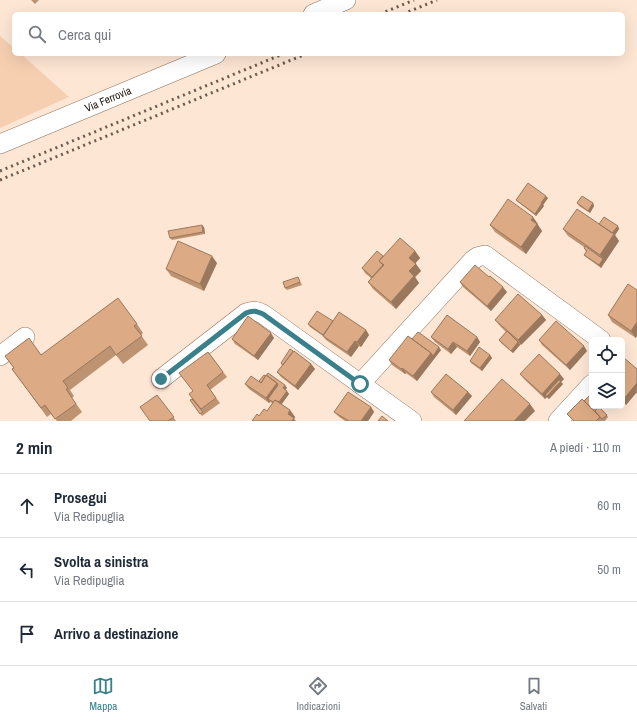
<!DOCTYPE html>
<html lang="it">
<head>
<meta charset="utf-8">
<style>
	body { margin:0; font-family:"Archivo Narrow",sans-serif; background:#f2f2f3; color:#1f2937 }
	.controls { position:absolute; right:12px; bottom:12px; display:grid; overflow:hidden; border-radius:6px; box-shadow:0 4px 16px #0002 }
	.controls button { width:36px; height:36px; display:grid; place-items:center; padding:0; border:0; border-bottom:1px solid #e0e1e3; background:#fff; color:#1f2937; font:20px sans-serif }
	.stop { position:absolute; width:12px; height:12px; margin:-9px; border:3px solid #3a808b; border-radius:50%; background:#fff }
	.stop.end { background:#3a808b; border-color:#fff; box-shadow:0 1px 4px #0008 }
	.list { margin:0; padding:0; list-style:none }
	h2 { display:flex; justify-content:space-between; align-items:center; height:52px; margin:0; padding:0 16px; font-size:17px }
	h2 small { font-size:13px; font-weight:400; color:#747a83 }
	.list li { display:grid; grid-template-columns:26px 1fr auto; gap:12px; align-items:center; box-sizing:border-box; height:64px; padding:0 16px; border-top:1px solid #e0e1e3 }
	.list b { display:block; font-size:15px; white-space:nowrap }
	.list p { margin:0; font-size:13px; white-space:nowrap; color:#747a83 }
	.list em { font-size:13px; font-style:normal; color:#747a83 }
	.icon { flex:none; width:22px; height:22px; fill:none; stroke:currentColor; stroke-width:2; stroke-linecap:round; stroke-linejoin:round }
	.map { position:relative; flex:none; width:637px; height:421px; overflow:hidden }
	.search { position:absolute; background:#fff; box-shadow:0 4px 16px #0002; left:12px; right:12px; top:12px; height:44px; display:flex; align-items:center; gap:10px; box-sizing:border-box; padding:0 14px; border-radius:6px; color:#747a83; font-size:15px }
	.sheet { height:244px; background:#fff }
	nav { display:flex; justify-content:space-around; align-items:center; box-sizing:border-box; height:56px; border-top:1px solid #e0e1e3; background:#fff; font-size:11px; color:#747a83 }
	nav a { display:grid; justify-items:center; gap:2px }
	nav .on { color:#3a808b }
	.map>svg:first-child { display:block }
	.green { fill:#f6cfb1 }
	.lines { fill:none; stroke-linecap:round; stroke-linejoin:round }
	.minor-casing { stroke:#8b725e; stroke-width:20 }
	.minor { stroke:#fff; stroke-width:19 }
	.rail { stroke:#695a4f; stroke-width:3; stroke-dasharray:2 4; stroke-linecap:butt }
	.wall { fill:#bd9372 }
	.shaded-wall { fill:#9a785d }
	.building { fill:#dcab85; stroke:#9a785d }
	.route { stroke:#3a808b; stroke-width:5 }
	.labels { text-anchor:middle; stroke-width:3; stroke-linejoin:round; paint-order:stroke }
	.street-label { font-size:11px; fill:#1f150d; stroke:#fff }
</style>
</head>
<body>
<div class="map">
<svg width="637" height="421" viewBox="0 0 637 421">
	<rect width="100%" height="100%" fill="#fee6d4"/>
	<path class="green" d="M0,36L14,48V54H21L69,97L0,128Z"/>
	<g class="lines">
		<defs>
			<g id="minor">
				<path d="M313,14L346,0"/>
				<path id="s1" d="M0,144L216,54"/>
				<path d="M0,356L25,337"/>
				<path d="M161,379L246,313C253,310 256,311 263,314L412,421"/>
				<path d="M360,384L473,260L477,257L485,255L601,340"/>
				<path d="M558,421L592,384"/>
			</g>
		</defs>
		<use href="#minor" class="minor-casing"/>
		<use href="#minor" class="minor"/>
		<path class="rail" d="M380,14L414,0
			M403,14L437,0
			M0,171L283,54
			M0,180L306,54"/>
	</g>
	<path class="wall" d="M31,0H39L35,4Z
		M548,198L543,205L544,206L536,216L518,202L516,200Z
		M577,203H593L594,206L590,213L579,206Z
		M538,224V225L542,231L526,254L495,232L490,225Z
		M599,224L618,226L619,229L615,235L619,241L601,268L586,257L584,255L586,252L584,248V247L568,236L563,229Z
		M204,227L205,234L172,240L170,238Z
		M415,251L420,258L415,263L421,271L415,277L419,283L396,309L373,289L368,282L371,278L365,273L362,268L383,256Z
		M217,263L204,291L171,276L166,269Z
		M298,277L302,285L287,290L285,288Z
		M460,282L507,292L491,311L463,287Z
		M637,290L636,338L612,322L608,315Z
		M542,315L546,320L521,345L520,344V345L513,353L501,343L499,340L506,332L499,325L495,320Z
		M333,321L366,330L369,335L361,347L359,346L351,357L326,340L323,336L310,327L308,324Z
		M137,324L143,333L141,335L148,345L123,364L116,355L70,390L74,396L72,398L82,412L71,421H57L51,414L47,417L12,369L14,368L5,356L41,355Z
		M431,337H477L480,342L470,356L457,347L451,354L435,342Z
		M274,338L258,360L235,344L232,339Z
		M412,339L441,350L417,381L406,373L405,374L392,365L389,360Z
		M539,340L587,351L570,370L542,345Z
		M208,352L227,377L210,390L220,403L202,416L190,400L192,399Z
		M490,355L492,358L482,371L471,363L470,361Z
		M622,358L637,369V394L636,393L626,405L622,402Z
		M281,363L311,364L315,369L298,390L281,377L277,372L282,366Z
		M520,374L564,379L561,382L563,384L549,399L547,397L545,399L524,379Z
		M266,376L287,388L285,390L289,394L281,404L290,410L295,417L294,419L259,416L267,411L272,403L270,402L269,403L249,389L245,384L259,381Z
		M431,392H468L472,396L456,415L434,397Z
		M157,395L176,421H150Z
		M584,401L592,406H599L600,407L595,411L607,415L608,417L605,421H573L567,414Z
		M371,407L374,412L368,421H345L338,416L334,412Z"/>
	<path class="shaded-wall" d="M546,196L548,198L543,205L544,206L536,216L535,214Z
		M593,203L594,206L590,213L588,211Z
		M533,217L538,224V225L542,231L526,254L521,247L531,220Z
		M202,225L204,227L205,234L203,232Z
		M618,226L619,229L615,235L619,241L601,268L599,265L603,259L600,255L611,235Z
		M415,251L420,258L414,265L409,258Z
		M212,256L217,263L204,291L200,284Z
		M416,264L421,271L415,277L419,283L396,309L391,302L409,271Z
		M503,287L507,292L491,311L487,306Z
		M542,315L546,320L521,345L518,340Z
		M637,322V336L636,338L631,331Z
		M366,330L369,335L361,347L357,342Z
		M271,333L274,338L258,360L254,356Z
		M477,337L480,342L470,356L467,351Z
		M355,341L359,346L351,357L347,352Z
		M453,342L457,347L451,354L448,349Z
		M518,342L520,345L513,353L511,351Z
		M584,346L587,351L570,370L566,365Z
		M439,347L441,350L417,381L413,376L431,353Z
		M490,355L492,358L482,371L480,368Z
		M311,364L315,369L298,390L295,386Z
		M402,368L406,373L405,374L401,369Z
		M560,374L564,379L561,382L563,384L549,399L545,395L547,397L545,399L542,394Z
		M277,383L280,388L268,399L270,402L269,403L266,398Z
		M637,383V392L635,391L636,393L626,405L623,400Z
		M285,385L287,388L284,391L283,388Z
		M287,391L289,394L279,408L277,405Z
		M468,392L472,396L456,415L453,410Z
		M530,404L535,411L525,421H514Z
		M371,407L374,412L368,421H361Z
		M290,410L295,417L294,419L296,421H292L288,414Z"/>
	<path class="building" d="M528,183L546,196L541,203H542L535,214L516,200Z
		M582,196L593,203L588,211L577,203Z
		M508,199L533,217L531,220L537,224L521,247L490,225Z
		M577,209L614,234L600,255L563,229Z
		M604,217L618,226L612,233L599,224Z
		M202,225L203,232L170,238L168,231Z
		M400,238L415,251L409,258L416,264L409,271L414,276L391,302L368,282L384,265L379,261Z
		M178,241L212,256L200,284L166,269Z
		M585,246L603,259L599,265L584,255L587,251L584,248Z
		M377,251L383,256L379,261L383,265L372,277L362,268Z
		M475,265L489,277L490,276L503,287L487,306L460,282Z
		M298,277L300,282L285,288L283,282Z
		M628,284L637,290V322L631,331L608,315Z
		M518,294L542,315L518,340L495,320Z
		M118,298L137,324L134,326L142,336L116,355L110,346L63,381L68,388L66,389L76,404L55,419L45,405L41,408L12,369L14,368L5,356L29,338L41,355Z
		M317,311L333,321L323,335L308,324Z
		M339,312L366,330L357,342L355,341L347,352L323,336Z
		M447,315L477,337L467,351L453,342L448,349L431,337Z
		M248,316L271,333L254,356L232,339Z
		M556,321L584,346L566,365L539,340Z
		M507,331L518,342L511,351L499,340Z
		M418,332L439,347L433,356L431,353L412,339Z
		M408,336L431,353L413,376L402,368L401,369L389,360Z
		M479,347L490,355L480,368L470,361Z
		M290,349L293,351L283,365L281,363Z
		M294,351L311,364L295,386L277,372Z
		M208,352L223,372L207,385L216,398L201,409L189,394L193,391L179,373Z
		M539,354L560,374L542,394L520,374Z
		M623,357L637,369V383L623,400H622V358Z
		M268,373L285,385L283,388L287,391L279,402L275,400L273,402L268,399L278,385L277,383L266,375L261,383L259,381L264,375L266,376Z
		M446,374L468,392L453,410L431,392Z
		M266,375L277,383L266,398L245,384L251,376L261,383Z
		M502,379L530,404L514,421H464Z
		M559,380L561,381L547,396L545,395Z
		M637,388V392L635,391Z
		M348,392L371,407L361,421H349L334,412Z
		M157,395L174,417L168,421H150L140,407Z
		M589,396L592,398V406H596L593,409L584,401Z
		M192,399L203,412L200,414L190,400Z
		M582,399L600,417L596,421H574L567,414Z
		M275,400L290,410L288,414L294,418L292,421H252L257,414L259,416L264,409L267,411Z
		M599,407L607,415L602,419L595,411Z
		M382,416L388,421H378Z"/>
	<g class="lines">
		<path class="route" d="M161,379L246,313C253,310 256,311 263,314L360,384"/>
	</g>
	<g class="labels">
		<g class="street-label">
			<text dy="4" stroke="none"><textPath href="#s1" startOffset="117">Via Ferrovia</textPath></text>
		</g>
	</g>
</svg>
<div class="controls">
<button><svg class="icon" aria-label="locate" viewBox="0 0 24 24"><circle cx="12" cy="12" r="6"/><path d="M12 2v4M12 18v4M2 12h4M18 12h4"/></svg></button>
<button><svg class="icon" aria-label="layers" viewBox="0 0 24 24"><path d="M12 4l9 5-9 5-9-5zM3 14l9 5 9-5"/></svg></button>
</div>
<div class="stop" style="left:360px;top:384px"></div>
<div class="stop end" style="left:161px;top:379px"></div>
<div class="search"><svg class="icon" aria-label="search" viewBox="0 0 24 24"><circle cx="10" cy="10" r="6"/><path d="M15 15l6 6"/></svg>Cerca qui</div>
</div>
<section class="sheet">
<h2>2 min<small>A piedi · 110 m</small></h2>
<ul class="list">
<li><svg class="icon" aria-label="ahead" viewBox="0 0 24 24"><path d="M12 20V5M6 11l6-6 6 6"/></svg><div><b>Prosegui</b><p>Via Redipuglia</p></div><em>60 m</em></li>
<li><svg class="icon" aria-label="left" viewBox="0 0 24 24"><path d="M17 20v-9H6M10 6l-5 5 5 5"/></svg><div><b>Svolta a sinistra</b><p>Via Redipuglia</p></div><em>50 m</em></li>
<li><svg class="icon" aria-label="arrive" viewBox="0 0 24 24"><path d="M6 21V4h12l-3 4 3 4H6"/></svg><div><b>Arrivo a destinazione</b></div></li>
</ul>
</section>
<nav>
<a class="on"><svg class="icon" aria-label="map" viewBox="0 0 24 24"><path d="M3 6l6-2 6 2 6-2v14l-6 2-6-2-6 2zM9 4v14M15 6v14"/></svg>Mappa</a>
<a><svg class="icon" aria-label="directions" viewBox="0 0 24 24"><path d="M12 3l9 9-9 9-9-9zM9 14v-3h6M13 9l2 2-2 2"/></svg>Indicazioni</a>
<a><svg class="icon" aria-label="saved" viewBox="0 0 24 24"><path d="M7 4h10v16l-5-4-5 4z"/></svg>Salvati</a>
</nav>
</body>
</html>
